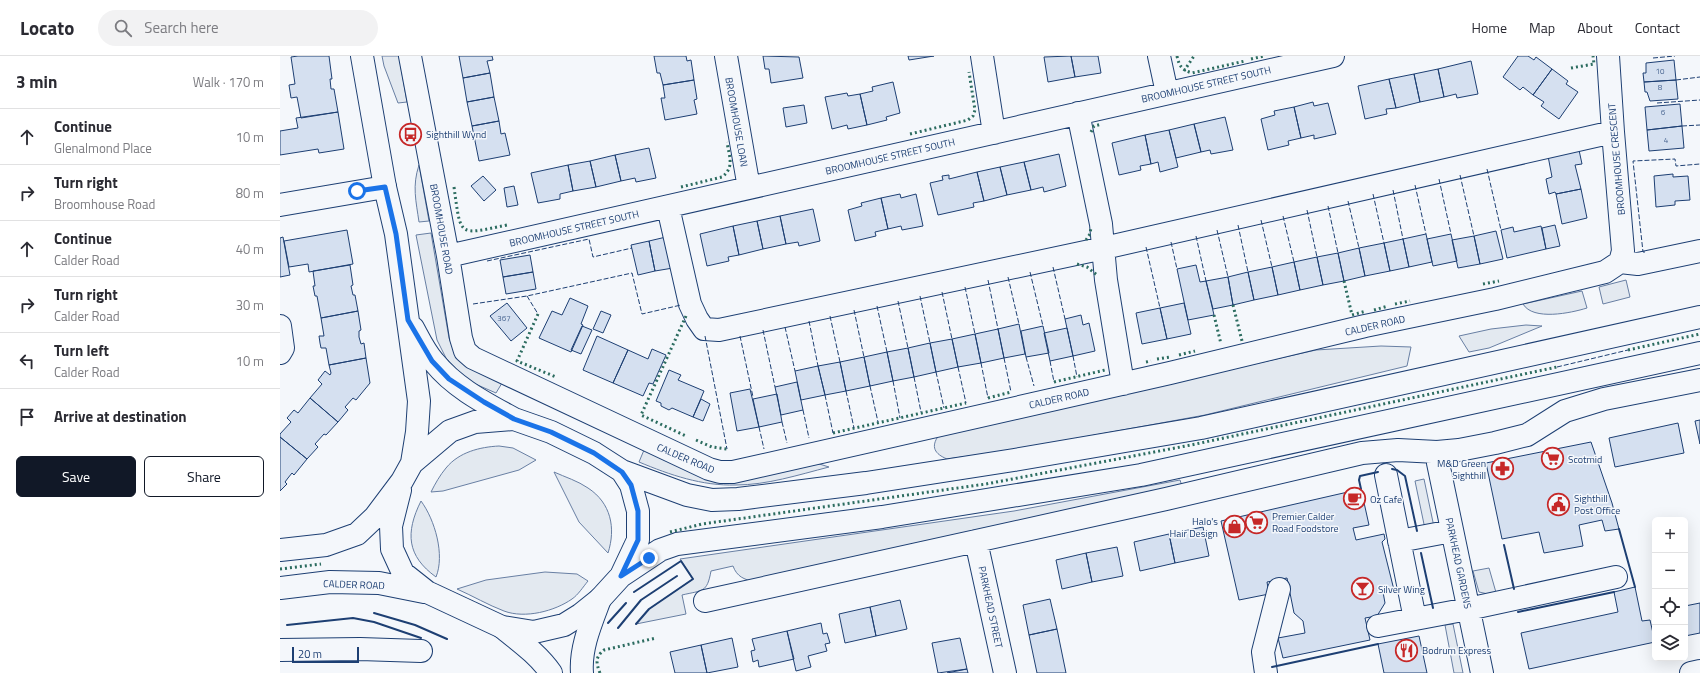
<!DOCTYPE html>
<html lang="en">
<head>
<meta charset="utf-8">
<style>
	body { margin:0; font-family:"Titillium Web",sans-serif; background:#f2f2f3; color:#2b2b33 }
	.controls { position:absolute; right:12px; bottom:12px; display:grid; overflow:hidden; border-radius:6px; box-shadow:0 4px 16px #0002 }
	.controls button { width:36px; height:36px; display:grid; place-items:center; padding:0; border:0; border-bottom:1px solid #e1e1e2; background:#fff; color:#2b2b33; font:20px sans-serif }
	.scale { position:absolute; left:12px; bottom:10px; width:67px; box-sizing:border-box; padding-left:4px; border:2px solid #1d3f73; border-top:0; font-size:11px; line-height:14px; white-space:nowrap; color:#1d3f73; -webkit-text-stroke:3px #f4f7fb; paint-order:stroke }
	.stop { position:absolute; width:12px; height:12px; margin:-9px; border:3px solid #1a73e8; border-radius:50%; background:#fff }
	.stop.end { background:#1a73e8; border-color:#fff; box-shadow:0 1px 4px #0008 }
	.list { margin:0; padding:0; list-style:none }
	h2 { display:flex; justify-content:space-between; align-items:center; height:52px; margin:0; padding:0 16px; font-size:17px }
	h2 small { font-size:13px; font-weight:400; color:#7c7c81 }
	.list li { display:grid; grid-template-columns:26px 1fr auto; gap:12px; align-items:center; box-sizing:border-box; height:56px; padding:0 16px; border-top:1px solid #e1e1e2 }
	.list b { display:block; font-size:15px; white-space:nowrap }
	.list p { margin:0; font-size:13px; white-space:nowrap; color:#7c7c81 }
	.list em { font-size:13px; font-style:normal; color:#7c7c81 }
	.actions { display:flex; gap:8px; padding:12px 16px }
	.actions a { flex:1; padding:9px 0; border:1px solid #111827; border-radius:6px; text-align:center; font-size:14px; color:#111827 }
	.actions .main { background:#111827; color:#fff }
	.icon { flex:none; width:22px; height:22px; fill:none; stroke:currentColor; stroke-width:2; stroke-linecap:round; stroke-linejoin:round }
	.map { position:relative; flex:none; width:1420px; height:617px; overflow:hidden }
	header { display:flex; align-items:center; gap:24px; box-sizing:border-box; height:56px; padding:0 20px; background:#fff; border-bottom:1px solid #e1e1e2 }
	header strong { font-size:19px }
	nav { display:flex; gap:22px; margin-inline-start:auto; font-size:14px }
	.search { width:280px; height:36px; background:#f2f2f3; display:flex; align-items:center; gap:10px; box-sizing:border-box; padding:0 14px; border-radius:22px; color:#7c7c81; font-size:15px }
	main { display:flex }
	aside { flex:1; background:#fff }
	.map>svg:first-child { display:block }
	.green { fill:#e3e9f0; stroke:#687fa3 }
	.building { fill:#d5e0f0; stroke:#1d3f73 }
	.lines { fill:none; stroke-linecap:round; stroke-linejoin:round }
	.minor-casing { stroke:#1d3f73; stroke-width:24 }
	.major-casing { stroke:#1d3f73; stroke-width:24 }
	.minor { stroke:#f4f7fb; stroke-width:22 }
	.major { stroke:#f4f7fb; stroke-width:22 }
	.hedge { stroke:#2c6c60; stroke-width:3; stroke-dasharray:2 3; stroke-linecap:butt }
	.fence { stroke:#1d3f73; stroke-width:1; stroke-dasharray:5 2; stroke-linecap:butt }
	.wall { stroke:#1d3f73; stroke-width:2 }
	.route { stroke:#1a73e8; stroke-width:5 }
	.labels { text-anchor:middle; stroke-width:3; stroke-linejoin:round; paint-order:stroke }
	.number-label { font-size:8px; fill:#4b6792 }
	.street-label { font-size:10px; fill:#1d3f73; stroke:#f4f7fb }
	.poi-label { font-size:10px; fill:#1d3f73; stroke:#f4f7fb; text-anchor:start }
</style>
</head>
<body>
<header>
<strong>Locato</strong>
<div class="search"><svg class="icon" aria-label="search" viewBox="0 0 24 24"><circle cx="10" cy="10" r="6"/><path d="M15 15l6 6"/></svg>Search here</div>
<nav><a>Home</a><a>Map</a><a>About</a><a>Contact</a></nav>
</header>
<main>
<aside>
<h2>3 min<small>Walk · 170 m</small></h2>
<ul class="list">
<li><svg class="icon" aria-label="ahead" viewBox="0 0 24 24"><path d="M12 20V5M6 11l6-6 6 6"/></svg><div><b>Continue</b><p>Glenalmond Place</p></div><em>10 m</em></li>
<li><svg class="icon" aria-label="right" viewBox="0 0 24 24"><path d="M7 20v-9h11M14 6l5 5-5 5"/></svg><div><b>Turn right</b><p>Broomhouse Road</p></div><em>80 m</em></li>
<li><svg class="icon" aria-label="ahead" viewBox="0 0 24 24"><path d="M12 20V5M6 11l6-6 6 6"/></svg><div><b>Continue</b><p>Calder Road</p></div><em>40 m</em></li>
<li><svg class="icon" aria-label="right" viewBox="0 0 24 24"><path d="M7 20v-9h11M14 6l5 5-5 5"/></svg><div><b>Turn right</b><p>Calder Road</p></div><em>30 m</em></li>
<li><svg class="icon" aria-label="left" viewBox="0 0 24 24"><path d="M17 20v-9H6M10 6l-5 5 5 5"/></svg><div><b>Turn left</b><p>Calder Road</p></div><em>10 m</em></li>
<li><svg class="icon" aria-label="arrive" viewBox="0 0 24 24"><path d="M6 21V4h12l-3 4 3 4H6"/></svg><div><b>Arrive at destination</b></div></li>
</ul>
<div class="actions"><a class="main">Save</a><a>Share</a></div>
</aside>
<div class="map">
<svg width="1420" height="617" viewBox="0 0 1420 617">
	<rect width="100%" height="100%" fill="#f4f7fb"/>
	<path class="green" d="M102,0H119L127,46L118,47L104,10Z
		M139,109L149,165L139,166C136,145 132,130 139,109Z
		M151,177L169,282L175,297L222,327L216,337L193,327L179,316L166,302L157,284L136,179Z
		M1346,224L1350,241L1323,248L1319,231Z
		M1302,235L1307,252C1291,257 1253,265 1243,248Z
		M1246,269L1262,270L1209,292L1189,296L1179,280L1211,273Z
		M1101,290L1131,291L1127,310L925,359L727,395L667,403C655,398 650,391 659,379L1036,294Z
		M219,390L233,392L256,404L239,414L163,435L151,436C155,428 160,419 166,412C179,396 200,391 219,390Z
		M364,394L415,418L533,406L549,411C518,419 487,429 456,429C422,430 390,419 359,406Z
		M274,416C285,421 298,425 308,432C331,447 336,472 328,497L299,466Z
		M1144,423L1154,471L1145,473L1135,425Z
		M900,424L902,430L474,526C464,523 457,521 453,510L431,515C427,537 423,534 402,539L406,558L356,568L369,553L413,523L400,503L734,455Z
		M141,445C155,464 165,499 156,521C127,500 125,477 141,445Z
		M1209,512L1217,540L1199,536L1193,515Z
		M265,516L297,518L308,525C303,531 298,539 292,543C275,555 245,563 224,555C208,549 193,540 177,533L206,524Z
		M1173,568L1183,617H1174L1165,569Z"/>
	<path class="building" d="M18,0H49L52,23H50L51,33H54L58,56L21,62L17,41L11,42L9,29L15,28L11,1Z
		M179,0H212L213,4L207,5L210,17L183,22Z
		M374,0H406L407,5L411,4L414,24L383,29L380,17H377Z
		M483,0L519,1L523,22L491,27L489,13H485Z
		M628,0H654L629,4Z
		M791,0L795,21L768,26L764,1Z
		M791,0H818L821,17L795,21Z
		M1238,0H1248L1254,4L1256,1L1272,13L1253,39L1243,31L1240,34L1223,21Z
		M1394,4L1396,24L1364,26L1363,17H1366V7Z
		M1191,5L1198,38L1177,42L1176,38L1164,41L1158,13Z
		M1158,13L1164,41L1140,46L1134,18Z
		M1272,13L1288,25L1286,28L1298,36L1279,63L1261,50L1264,46L1253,39Z
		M210,17L214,41L187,46L183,22Z
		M1134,18L1140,46L1116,52L1109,23Z
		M1109,23L1116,52L1106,53L1107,58L1085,63L1078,30Z
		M414,24L417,43L414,44L417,58L385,64L381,42H385L383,29Z
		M1396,24L1398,43L1370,45L1367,36H1365L1364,26Z
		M613,26L620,57L606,61L607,64L587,69L580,38L593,35L592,31Z
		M567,37L568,40L580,38L587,69L568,73L567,69L552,73L545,41Z
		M214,41L219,65L192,70L187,46Z
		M1033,46L1034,50L1048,47L1056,78L1034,83V79L1021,82L1014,51Z
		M1400,48L1402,70L1367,74L1365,51Z
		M524,49L527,67L506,71L503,52Z
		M1014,51L1021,82L1008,85L1009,89L988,94L981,63L995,59L994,55Z
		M58,56L64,93L39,97L38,93L0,99V75L18,72L16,62Z
		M945,61L953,94L931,98L930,94L921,96L914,68Z
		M219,65L221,78L225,77L230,99L199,105L192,70Z
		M914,68L921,96L896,102L889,74Z
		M1402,70L1404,92L1369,95L1367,74Z
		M889,74L898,111L880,116L878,106L871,108L865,79Z
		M865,79L871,108L860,110L861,114L839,119L832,87Z
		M369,92L376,122L356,126L355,122L341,125L335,99Z
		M1299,94L1302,108L1295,109L1301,133L1276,138L1275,136L1269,138L1266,123L1272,121L1268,100Z
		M779,98L786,130L764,136L763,131L751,134L744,106Z
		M335,99L341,125L316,131L310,105Z
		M310,105L316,131L293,135L288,109Z
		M744,106L751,134L727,139L720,111Z
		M288,109L293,135L280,138V143L258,147L251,117Z
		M720,111L727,139L704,145L697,116Z
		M697,116L704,145L693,147L694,151L658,159L650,127L663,124L662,120L669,119V123Z
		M1393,118V121L1408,120L1410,144L1395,145V149L1376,151L1374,120Z
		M203,120L216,134L204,145L191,130Z
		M234,130L238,149L227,151L224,132Z
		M1301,133L1307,162L1282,168L1276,138Z
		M620,138L621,142L636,138L643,170L622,174L621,170L608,173L601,142Z
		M601,142L608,173L595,176L596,180L575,185L568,154L582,150L581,147Z
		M533,153L540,185L519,190L518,186L506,188L500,160Z
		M500,160L506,188L483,193L477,165Z
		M477,165L483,193L459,199L453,170Z
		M1275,169L1280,190L1266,193L1262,172Z
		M453,170L459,199L448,201L449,205L427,210L420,178Z
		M1261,170L1266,193L1227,202L1221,174L1233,171L1234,176Z
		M67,174L73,208L29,216L28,208L9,211L4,185Z
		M1216,175L1223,203L1200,208L1194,180Z
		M1146,178L1152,206L1129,211L1123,183Z
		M1171,178L1177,205L1153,210L1147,183Z
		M1194,180L1200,208L1178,212L1172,184Z
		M3,181L10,219L0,221V182Z
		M386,181L393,212L375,215L369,185Z
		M1123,183L1129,211L1110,215L1104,187Z
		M369,185L375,215L358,219L351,189Z
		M1104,187L1110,215L1085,220L1079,192Z
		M1079,192L1085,220L1064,225L1058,197Z
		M1058,197L1064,225L1043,229L1037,201Z
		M250,199L253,216L223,221L220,204Z
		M1037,201L1043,229L1020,234L1014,206Z
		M1014,206L1020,234L998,239L992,211Z
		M70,209L73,229L71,230L73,239H75L78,255L41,262L37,240H35L33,230H35L33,215Z
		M916,209L920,226L926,225L934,259L908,264L897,213Z
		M992,211L998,239L974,244L968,216Z
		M253,216L256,233L226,238L223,221Z
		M968,216L974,244L953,249L948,221Z
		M948,221L953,249L933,253L926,225Z
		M290,242L308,250L301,268L303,269L291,296L259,282L272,255L282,259Z
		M227,247L247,272L231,285L210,260Z
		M904,247L911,278L887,283L880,252Z
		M880,252L887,283L862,288L856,257Z
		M78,255L81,274L79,275V281L81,288L84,287L86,302L49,309L46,292H41L40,287L39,280H44L41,262Z
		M321,255L331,259L323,277L313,273Z
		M801,259L803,269L809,267L815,295L793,300L785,263Z
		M739,268L745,298L724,302L718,273Z
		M302,270L312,274L301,298L291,294Z
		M763,270L769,297L746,301L741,275Z
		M787,272L793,300L770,305L764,277Z
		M718,273L724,302L701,307L695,278Z
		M695,278L701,307L678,311L672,283Z
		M317,280L348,294L333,327L303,314Z
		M672,283L678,311L656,316L650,287Z
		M650,287L656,316L634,321L628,292Z
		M628,292L634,321L613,325L607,296Z
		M372,293L386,299L373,328L369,327L363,340L333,327L348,294L368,303Z
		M607,296L613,325L590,330L584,301Z
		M584,301L590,330L566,335L560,306Z
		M86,302L90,327L76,344L73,342L65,351L68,354L58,366L30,342L42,328L38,324L45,315L50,319L51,317L49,309Z
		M560,306L566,335L545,339L538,310Z
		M538,310L545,339L521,344L515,315Z
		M389,314L401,319L398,324L424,335L413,361L392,352L389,354L381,350V347L376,345Z
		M517,326L523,354L501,359L495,331Z
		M470,333L479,371L457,375L450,337Z
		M497,338L502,366L479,371L473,343Z
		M30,342L58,366L46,379L44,378L35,388L38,391L27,403L0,381V378L11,366L7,362L14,354L18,357Z
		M421,343L430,348L423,365L413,361Z
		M1420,364V388L1415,365Z
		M1398,367L1404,397L1335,411L1329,382Z
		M0,381L27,403L14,419L12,417L8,422L5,426L7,428L0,435Z
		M1311,386L1332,447L1339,473L1325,475L1322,464L1299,469L1303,490L1264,497L1259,476L1222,483L1206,407Z
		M1081,433L1089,469L1073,472L1076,484L1104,478L1105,483L1102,486L1114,534L1103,536L1105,547L1097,560L1085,562L1090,584L1003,602L998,582L1025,577L1023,565L1014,557L1007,522L987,526L989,538L959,544L941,465Z
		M923,471L929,500L895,507L889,478Z
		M889,478L895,507L860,515L854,486Z
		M837,491L843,520L812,526L806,497Z
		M806,497L812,526L782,533L776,504Z
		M1355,531L1362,565L1370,564L1375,586L1249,613L1241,577L1338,556L1334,536Z
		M770,543L777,573L749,579L743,549Z
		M620,544L627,573L596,580L590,551Z
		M1420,547V577L1405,580V550Z
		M590,551L596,580L565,587L559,558Z
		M541,567L543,578L547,577L550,587L545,588L547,595L528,600L531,611L516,615L507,575Z
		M777,573L786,617H757L749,579Z
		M507,575L514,603L479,611L478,604L473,606L471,595L475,594L472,583Z
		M1139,580L1147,617H1104L1098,588Z
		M452,582L458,611L427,617L421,589Z
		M680,582L687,613L658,617L652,587Z
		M421,589L427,617H395L390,596Z
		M687,613L688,617H667Z"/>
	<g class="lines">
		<defs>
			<path id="minor" d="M130,0L168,200L181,282L185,295L193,302L429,413L440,416H453L890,317L1085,270L1215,243L1325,216L1340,206L1343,195L1333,76L1328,0
				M446,0L469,132
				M702,0L714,77
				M879,0L887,37
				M798,57L821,168L826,224L843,328
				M0,149L105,131
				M388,151L410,248L417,263L424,273L439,274L824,192L1333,76
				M168,200L1053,0
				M1340,206L1358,208L1420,195
				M0,270L3,292L0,297
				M1157,396L1158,407L1202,617
				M1106,419L1135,563
				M696,485L725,617
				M1119,485L1172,475
				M425,545L886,443L1082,397L1118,394L1157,396L1179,394L1215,387L1247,379L1285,355L1324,343L1420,324
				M1098,570L1188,553L1336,521
				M222,571C239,585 258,598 271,617
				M0,594L80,593L141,595
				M302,617C300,592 311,567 320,543
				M986,617L983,596L999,533
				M1411,617L1420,615"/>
			<path id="major" d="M82,0L105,131L116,178L139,345L137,376L132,407
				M133,272C139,283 145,296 154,306C175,332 205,347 234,363
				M120,434L111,470L112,493L123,517L147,536L222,571L254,576L284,569L300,559L320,543L341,520L380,494L397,488L602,461L861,419L1420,297
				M0,494L46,489L77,478L95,461L122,425L132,407L170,375L195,366L234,363L271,376L314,397L342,415L407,439L432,444L458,443L586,427L734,404L921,372L1420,261
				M341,520L358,484V455L351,429L342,415
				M0,532L50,526L99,527L144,536"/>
		</defs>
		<use href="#minor" class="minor-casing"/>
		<use href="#major" class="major-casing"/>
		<use href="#minor" class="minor"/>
		<use href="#major" class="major"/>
		<path class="hedge" d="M897,0C899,10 902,14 912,17L965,5
			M971,3L984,0
			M1291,12L1314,8L1313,0
			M904,15L914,0
			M811,76L814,70L822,68
			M630,78L688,64L693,60L695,54L689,16
			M174,131C181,182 178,179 227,169
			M401,131L442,121C455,111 449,100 447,86
			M806,184L810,178L811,171
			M797,208L807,211L817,219
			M1064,225L1072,259L1086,255
			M1203,228L1219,225
			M1115,248L1130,245
			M953,249L962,285
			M1094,254L1108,250
			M258,258L237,305L276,321
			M934,259L941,288
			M406,260L361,359L406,380
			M1348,294L1420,278
			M899,299L915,295
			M877,303L891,301
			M866,306L871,305
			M774,326L825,314
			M708,342L731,336
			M553,377L686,347
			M416,384L432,391L447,393
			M390,476L422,468L706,428L911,389L1277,311
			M0,513L41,508
			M320,617C316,607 315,601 324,594L376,582"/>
		<path class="fence" d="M1373,2L1395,0
			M1396,24L1420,21
			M1377,47L1420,44
			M1402,70L1420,69
			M1207,113L1221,174
			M1180,119L1194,180
			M1159,123L1171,178
			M1135,129L1146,178
			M1113,134L1123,183
			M1093,138L1104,187
			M1068,145L1079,192
			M1048,150L1058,197
			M1027,154L1037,201
			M1003,160L1014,206
			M981,164L992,211
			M958,169L968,216
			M937,174L948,221
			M916,180L926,225
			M891,186L897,213
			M866,191L880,252
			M1365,196H1363L1353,105L1395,103L1396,110L1420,108
			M207,205L309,183L313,201L352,192
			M773,211L785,263
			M750,216L763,270
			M728,221L739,268
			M708,224L718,273
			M685,231L695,278
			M662,236L672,283
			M247,240L258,258
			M640,240L650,287
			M618,245L628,292
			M193,248L247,240L352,217L362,258L401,249
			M597,250L607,296
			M574,254L584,301
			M550,260L560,306
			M529,265L538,310
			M505,271L515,315
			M483,274L495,331
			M425,280L447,393
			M460,280L473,341
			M793,300L797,321
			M746,301L754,330
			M724,302L731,336
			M770,305L774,326
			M701,307L708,342
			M678,311L686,347
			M1277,311L1348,294
			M656,316L664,352
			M634,321L641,356
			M613,325L620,362
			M590,330L598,366
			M566,335L574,372
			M545,339L553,377
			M523,354L529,382
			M502,366L507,387
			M479,371L484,393"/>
		<path class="wall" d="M1112,413L1117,414L1125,420L1137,475
			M1081,433L1079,424L1080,420L1098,416
			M1339,473L1355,531
			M1224,489L1234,533
			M1141,497L1153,552
			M354,536L401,505L413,523L369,553L356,568
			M1238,556L1334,536
			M94,557L135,569L167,583
			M328,567L346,547
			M7,569L73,562L94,566L141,582
			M338,572L361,544L397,520
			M992,611L1098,588"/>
	</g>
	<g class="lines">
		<path class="route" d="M77,135L105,131L116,178L128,264L152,305L169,323L204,346L234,363L271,376L314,397L342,416L351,429L358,455V484L341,520L369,502"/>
	</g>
	<defs>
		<symbol id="bus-ring" viewBox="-11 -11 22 22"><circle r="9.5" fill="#f4f7fb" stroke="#c62828" stroke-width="1.5"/><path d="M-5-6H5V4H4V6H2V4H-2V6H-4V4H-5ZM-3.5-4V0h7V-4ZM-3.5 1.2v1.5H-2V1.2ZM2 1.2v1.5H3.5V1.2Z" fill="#c62828"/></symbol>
		<symbol id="supermarket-ring" viewBox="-11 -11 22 22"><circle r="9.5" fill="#f4f7fb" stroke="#c62828" stroke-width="1.5"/><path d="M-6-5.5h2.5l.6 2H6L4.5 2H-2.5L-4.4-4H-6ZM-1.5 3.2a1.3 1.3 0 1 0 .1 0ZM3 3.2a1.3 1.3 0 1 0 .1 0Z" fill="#c62828"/></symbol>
		<symbol id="pharmacy-ring" viewBox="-11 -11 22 22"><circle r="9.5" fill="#f4f7fb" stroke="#c62828" stroke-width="1.5"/><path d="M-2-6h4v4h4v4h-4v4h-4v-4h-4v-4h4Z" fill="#c62828"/></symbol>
		<symbol id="cafe-ring" viewBox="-11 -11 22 22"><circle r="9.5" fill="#f4f7fb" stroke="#c62828" stroke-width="1.5"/><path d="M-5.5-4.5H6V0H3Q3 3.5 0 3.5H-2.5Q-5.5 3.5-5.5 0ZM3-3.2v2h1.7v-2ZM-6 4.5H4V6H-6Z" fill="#c62828"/></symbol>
		<symbol id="civic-ring" viewBox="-11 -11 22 22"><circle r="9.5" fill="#f4f7fb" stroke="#c62828" stroke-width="1.5"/><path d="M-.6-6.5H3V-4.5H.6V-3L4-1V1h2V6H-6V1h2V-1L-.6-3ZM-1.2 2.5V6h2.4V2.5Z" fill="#c62828"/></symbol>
		<symbol id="shop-ring" viewBox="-11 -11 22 22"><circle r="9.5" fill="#f4f7fb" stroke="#c62828" stroke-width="1.5"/><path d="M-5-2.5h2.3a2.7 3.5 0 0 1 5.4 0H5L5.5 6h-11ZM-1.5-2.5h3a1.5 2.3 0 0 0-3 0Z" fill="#c62828"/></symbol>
		<symbol id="bar-ring" viewBox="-11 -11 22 22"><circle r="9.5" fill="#f4f7fb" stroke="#c62828" stroke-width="1.5"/><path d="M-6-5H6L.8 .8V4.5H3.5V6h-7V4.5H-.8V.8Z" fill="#c62828"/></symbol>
		<symbol id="restaurant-ring" viewBox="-11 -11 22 22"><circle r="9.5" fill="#f4f7fb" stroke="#c62828" stroke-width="1.5"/><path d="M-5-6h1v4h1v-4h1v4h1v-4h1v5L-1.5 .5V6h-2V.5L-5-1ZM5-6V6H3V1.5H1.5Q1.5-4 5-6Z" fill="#c62828"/></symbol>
	</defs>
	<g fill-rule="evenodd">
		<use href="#bus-ring" x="118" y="66" width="25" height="25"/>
		<use href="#supermarket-ring" x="1260" y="390" width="25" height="25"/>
		<use href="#pharmacy-ring" x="1210" y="400" width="25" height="25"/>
		<use href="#cafe-ring" x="1062" y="430" width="25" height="25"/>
		<use href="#civic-ring" x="1266" y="436" width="25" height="25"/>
		<use href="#supermarket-ring" x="964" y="454" width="25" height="25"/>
		<use href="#shop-ring" x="942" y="458" width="25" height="25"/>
		<use href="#bar-ring" x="1070" y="520" width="25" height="25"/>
		<use href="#restaurant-ring" x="1114" y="582" width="25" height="25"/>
	</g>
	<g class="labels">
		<g class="number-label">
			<text x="1380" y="18">10</text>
			<text x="1380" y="34">8</text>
			<text x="1383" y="59">6</text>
			<text x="1386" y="87">4</text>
			<text x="224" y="265">367</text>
		</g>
		<g class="street-label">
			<text transform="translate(926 28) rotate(-13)" y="4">BROOMHOUSE STREET SOUTH</text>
			<text transform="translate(457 66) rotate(80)" y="4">BROOMHOUSE LOAN</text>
			<text transform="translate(610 100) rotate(-13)" y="4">BROOMHOUSE STREET SOUTH</text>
			<text transform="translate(1336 103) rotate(-95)" y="4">BROOMHOUSE CRESCENT</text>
			<text transform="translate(294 172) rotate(-13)" y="4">BROOMHOUSE STREET SOUTH</text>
			<text transform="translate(162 173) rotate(80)" y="4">BROOMHOUSE ROAD</text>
			<text transform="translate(1095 269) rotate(-13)" y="4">CALDER ROAD</text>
			<text transform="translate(779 342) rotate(-13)" y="4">CALDER ROAD</text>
			<text transform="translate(406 402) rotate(23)" y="4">CALDER ROAD</text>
			<text transform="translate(1179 507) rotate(78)" y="4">PARKHEAD GARDENS</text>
			<text transform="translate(74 528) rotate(2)" y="4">CALDER ROAD</text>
			<text transform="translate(711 551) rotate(78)" y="4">PARKHEAD STREET</text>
		</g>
		<g class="poi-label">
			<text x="146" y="82">Sighthill Wynd</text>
			<text x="1288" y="407">Scotmid</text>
			<text x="1206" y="411" text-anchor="end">M&amp;D Green<tspan x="1206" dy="12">Sighthill</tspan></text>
			<text x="1294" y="446">Sighthill<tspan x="1294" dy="12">Post Office</tspan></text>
			<text x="1090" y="447">Oz Cafe</text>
			<text x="992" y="464">Premier Calder<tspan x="992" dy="12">Road Foodstore</tspan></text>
			<text x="938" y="469" text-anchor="end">Halo's<tspan x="938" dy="12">Hair Design</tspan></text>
			<text x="1098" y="537">Silver Wing</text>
			<text x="1142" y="598">Bodrum Express</text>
		</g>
	</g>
</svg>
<div class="controls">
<button>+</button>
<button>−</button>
<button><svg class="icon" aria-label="locate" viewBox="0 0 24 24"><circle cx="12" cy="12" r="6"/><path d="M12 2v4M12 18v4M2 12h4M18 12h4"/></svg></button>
<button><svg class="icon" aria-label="layers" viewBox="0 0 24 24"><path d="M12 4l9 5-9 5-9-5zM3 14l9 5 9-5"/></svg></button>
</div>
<div class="scale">20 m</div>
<div class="stop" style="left:77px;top:135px"></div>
<div class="stop end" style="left:369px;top:502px"></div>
</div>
</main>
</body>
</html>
